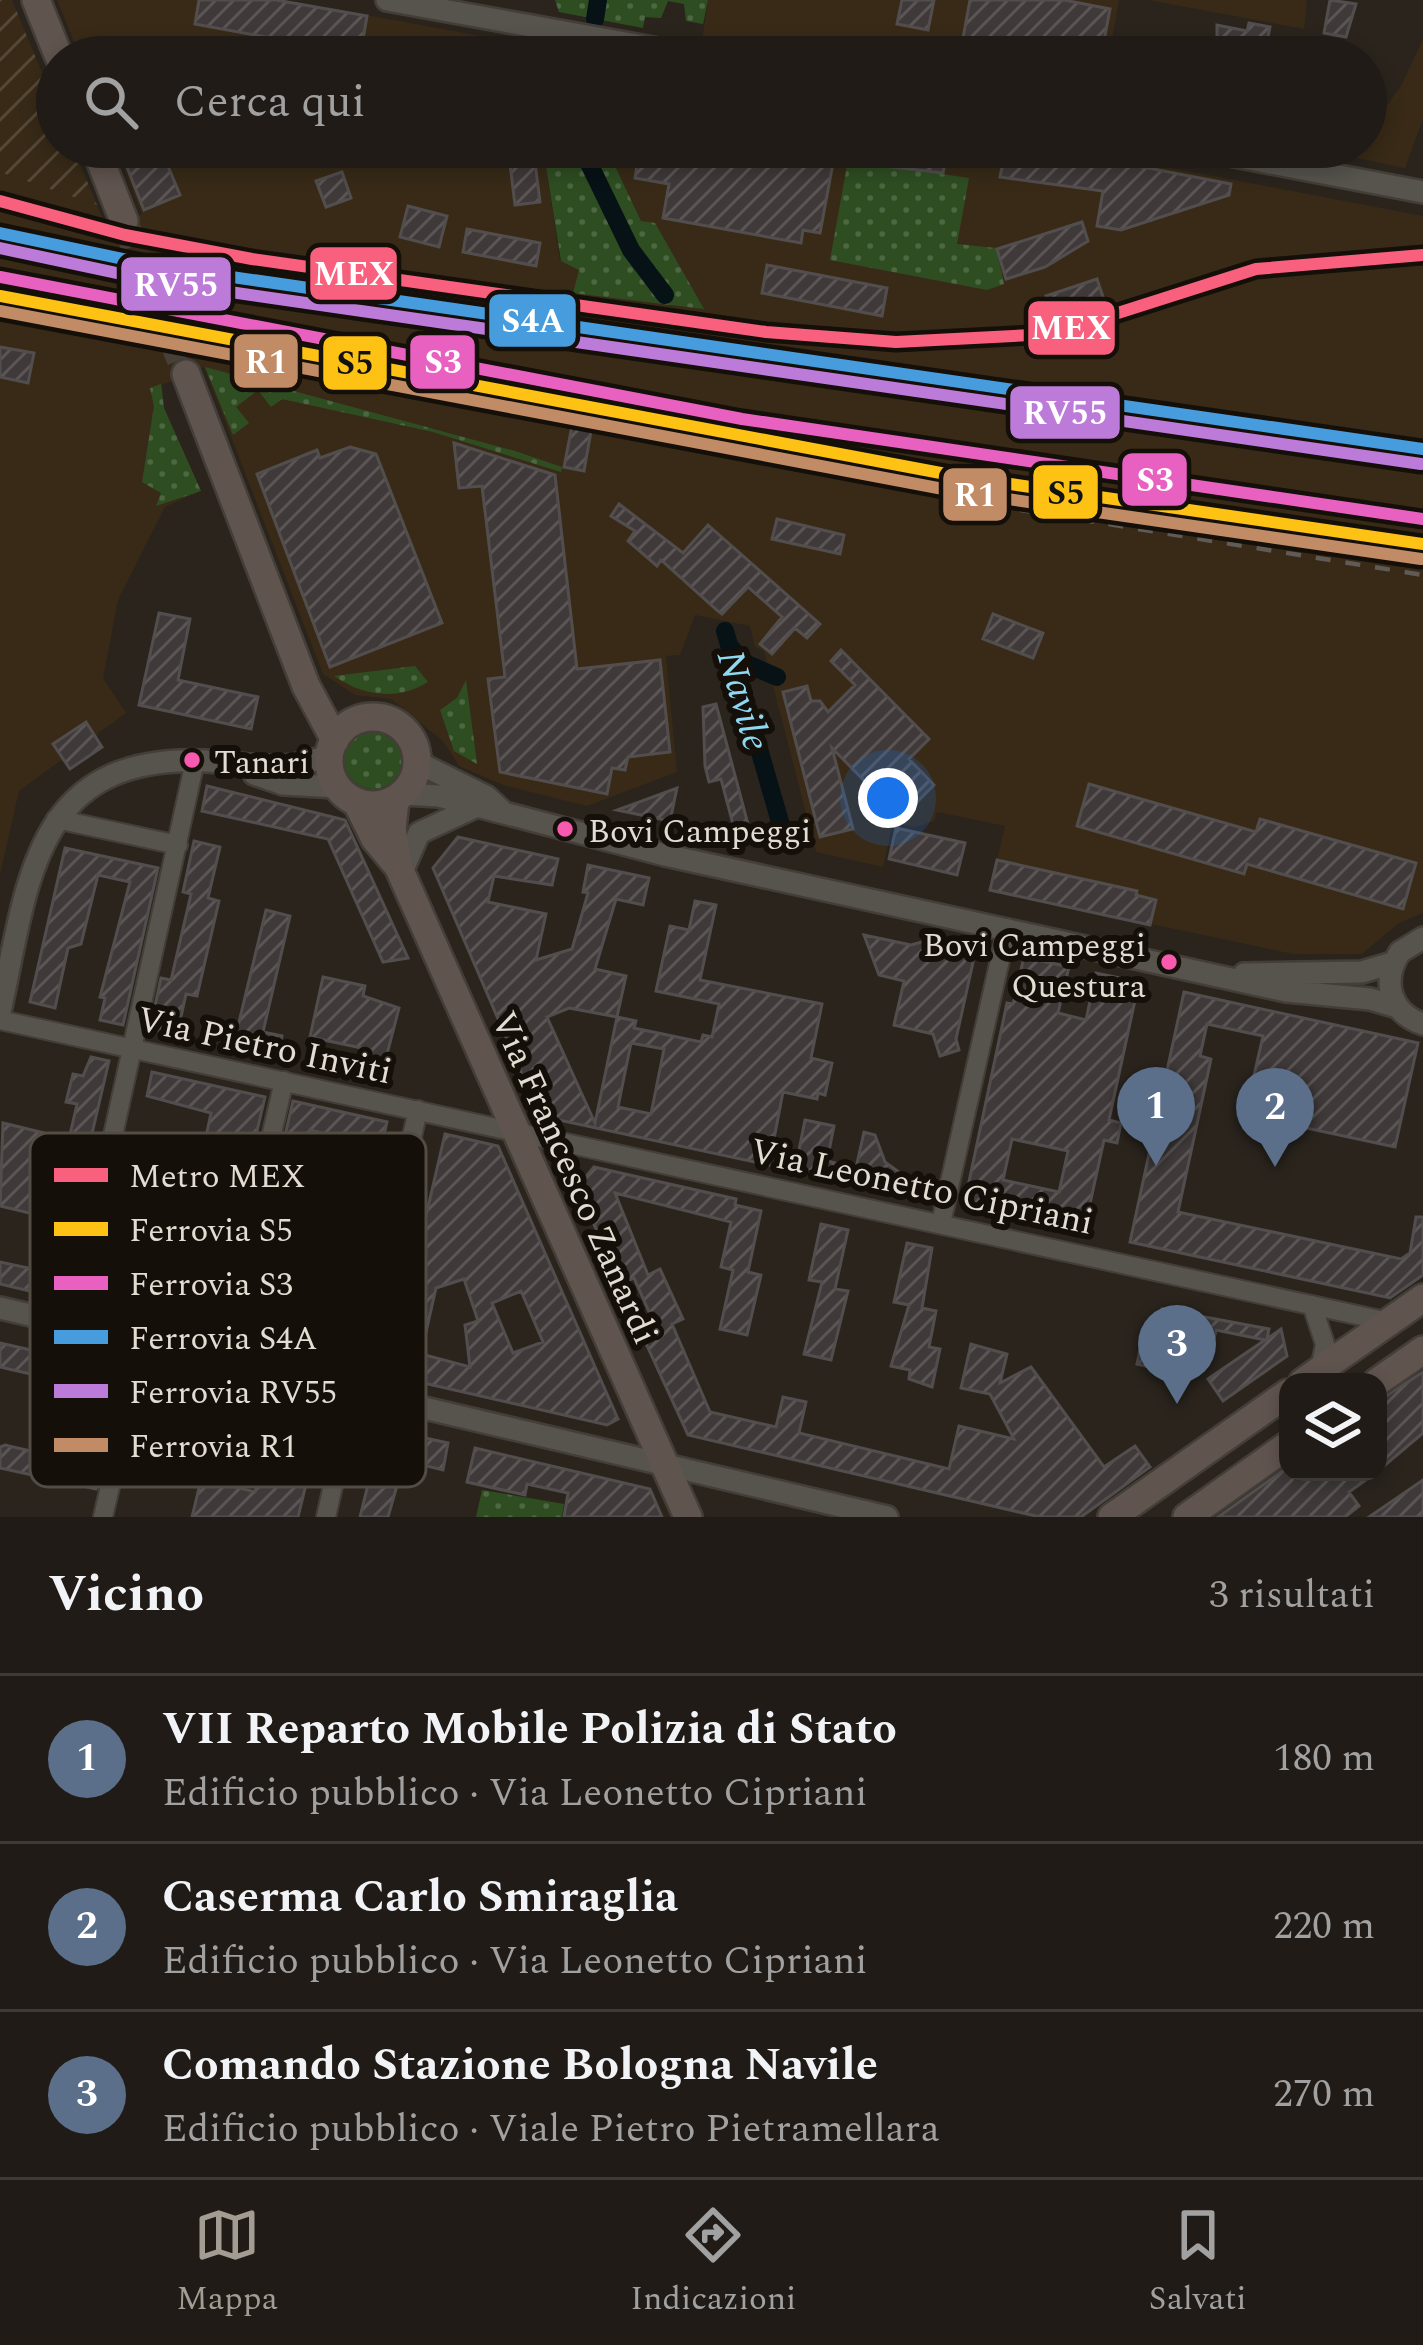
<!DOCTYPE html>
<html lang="it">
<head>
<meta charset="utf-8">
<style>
	body { margin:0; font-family:Spectral,serif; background:#2d2823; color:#f1f3f6 }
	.controls { position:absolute; right:36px; bottom:36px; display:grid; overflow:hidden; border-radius:24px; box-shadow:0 6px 18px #0003 }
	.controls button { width:108px; height:108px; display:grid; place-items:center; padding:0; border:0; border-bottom:3px solid #3d3935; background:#201b16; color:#f1f3f6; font:60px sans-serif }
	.you { position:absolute; left:888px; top:798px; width:42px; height:42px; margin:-30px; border:9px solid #fff; border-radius:50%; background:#1a73e8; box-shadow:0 0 0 18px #1a73e833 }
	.badge { display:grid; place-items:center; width:78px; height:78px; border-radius:50%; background:#a29c93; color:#fff; font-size:39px; font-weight:700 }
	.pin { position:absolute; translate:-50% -99px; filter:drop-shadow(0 3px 6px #0008) }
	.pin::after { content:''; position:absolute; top:63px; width:42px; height:36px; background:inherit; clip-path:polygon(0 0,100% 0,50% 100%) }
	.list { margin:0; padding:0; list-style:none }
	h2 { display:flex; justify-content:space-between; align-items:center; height:156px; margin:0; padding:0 48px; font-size:51px }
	h2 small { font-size:39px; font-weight:400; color:#a2a1a1 }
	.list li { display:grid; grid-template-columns:78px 1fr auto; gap:36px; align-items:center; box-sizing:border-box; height:168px; padding:0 48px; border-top:3px solid #3d3935 }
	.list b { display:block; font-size:45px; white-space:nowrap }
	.list p { margin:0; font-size:39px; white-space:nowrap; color:#a2a1a1 }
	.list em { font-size:39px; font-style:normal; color:#a2a1a1 }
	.icon { flex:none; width:66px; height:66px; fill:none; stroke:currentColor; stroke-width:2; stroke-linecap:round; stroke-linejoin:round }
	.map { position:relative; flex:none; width:1423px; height:1517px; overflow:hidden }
	.search { position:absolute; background:#201b16; box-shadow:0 6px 18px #0003; left:36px; right:36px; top:36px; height:132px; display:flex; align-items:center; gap:30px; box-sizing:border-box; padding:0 42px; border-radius:66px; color:#a2a1a1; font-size:45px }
	.sheet { height:660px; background:#201b16 }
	nav { display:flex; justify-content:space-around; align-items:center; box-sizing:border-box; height:168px; border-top:3px solid #3d3935; background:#201b16; font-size:33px; color:#a2a1a1 }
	nav a { display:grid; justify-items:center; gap:6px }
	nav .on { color:#a29c93 }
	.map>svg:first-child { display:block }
	.built { fill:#382a17 }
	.industrial { fill:url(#industrial-furrows) }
	.grass { fill:url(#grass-dots) }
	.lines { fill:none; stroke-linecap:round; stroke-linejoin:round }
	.canal { stroke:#071216; stroke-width:18 }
	.building { fill:url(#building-hatch); stroke:#534e4e; stroke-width:3; fill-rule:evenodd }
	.primary-tunnel { stroke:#464038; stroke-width:27; stroke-dasharray:27 14; stroke-linecap:butt }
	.minor-casing { stroke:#443e38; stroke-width:22 }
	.tertiary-casing { stroke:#443e38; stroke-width:26 }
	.primary-casing { stroke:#443e38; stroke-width:32 }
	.minor { stroke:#57534d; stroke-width:18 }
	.tertiary { stroke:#57534d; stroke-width:21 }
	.primary { stroke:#60544f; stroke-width:27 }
	.rail { stroke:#605b56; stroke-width:4.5; stroke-dasharray:15 15; stroke-linecap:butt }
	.rail-1-casing { stroke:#140f09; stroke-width:21 }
	.rail-2-casing { stroke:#140f09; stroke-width:21 }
	.rail-3-casing { stroke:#140f09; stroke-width:21 }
	.rail-4-casing { stroke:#140f09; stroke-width:21 }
	.rail-5-casing { stroke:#140f09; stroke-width:21 }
	.rail-1 { stroke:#fdc214; stroke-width:12 }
	.rail-2 { stroke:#e861c0; stroke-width:12 }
	.rail-3 { stroke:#469cdd; stroke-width:12 }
	.rail-4 { stroke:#bd7bd9; stroke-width:12 }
	.rail-5 { stroke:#c18c65; stroke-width:12 }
	.metro-1-casing { stroke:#140f09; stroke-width:21 }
	.metro-1 { stroke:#f8607d; stroke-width:12 }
	.bus-dot { fill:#f75aaf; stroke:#140f09; stroke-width:4.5 }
	.labels { text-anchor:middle; stroke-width:12; stroke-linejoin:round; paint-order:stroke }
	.bus-label { font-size:33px; fill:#e3dcd2; stroke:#140f09; text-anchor:start }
	.street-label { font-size:36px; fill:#e3dcd2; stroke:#140f09 }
	.water-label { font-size:39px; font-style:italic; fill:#8fd8f3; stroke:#140f09 }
	.key { fill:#140f09; stroke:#524c45; stroke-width:3 }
	.key-label { font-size:33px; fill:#e3dcd2 }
	.line-badge { stroke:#140f09; stroke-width:4.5 }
	.badge-label { font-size:33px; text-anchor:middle; font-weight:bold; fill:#fff }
	.pale-badge-label { font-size:33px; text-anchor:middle; font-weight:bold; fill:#111 }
</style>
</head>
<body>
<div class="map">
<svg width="1423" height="1517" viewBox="0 0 1423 1517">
	<defs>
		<pattern id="industrial-furrows" width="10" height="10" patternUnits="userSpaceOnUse" patternTransform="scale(3)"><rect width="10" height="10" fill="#382a17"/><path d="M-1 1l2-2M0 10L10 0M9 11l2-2" fill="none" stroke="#554838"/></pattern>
		<pattern id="grass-dots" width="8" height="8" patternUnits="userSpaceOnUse" patternTransform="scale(3)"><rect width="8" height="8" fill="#2e4e22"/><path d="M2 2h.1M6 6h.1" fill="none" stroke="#4c6741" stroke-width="1.8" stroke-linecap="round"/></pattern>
		<pattern id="building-hatch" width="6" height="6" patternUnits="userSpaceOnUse" patternTransform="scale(3)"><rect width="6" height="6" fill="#3f3a39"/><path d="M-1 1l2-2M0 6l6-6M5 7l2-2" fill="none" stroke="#5b5655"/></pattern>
	</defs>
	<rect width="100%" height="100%" fill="#2a241d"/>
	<path class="built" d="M57,0H284L536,46L535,57H80Z
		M708,0H1119L1109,57H805L702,40Z
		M1148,0H1307L1304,29Z
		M1423,39V119L1405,168L1343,155L1351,147H1366V133L1401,86Z
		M116,147H543L560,261L641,221L606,147H1061L1423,216V913L1399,923L1362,954H1293L990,890L1005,826L937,812L934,821L915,827L893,823L883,867L816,852L764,651L755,647L750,626L695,615L680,655L666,656L677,772L587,806L503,785L459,766L443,741L391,699L355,695L323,674L204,367L162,385L164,408L201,491L165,507L118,600L103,678L126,713L19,791L0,875V172L97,205L104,222L114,225L142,214Z"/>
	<path class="industrial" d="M0,0H12L57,109V147H73L97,205L0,172Z"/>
	<path class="grass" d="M555,0H708L703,24L686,21L684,4L668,1L661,18L645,17L643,28L559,12Z
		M543,147H606L641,221L655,223L704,309L573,293L579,270L561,261Z
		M848,160L969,178L957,244L996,248L1004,284L987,290L830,260Z
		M205,367L515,451L562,467L561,472L433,432L282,399L271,407L258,390L236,407L249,423L233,435Z
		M161,384L164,408L201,491L156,506L161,493L142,482L154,406L150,388Z
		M415,666L428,682C398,701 363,696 334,676Z
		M466,680L477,764L454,751L440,710L457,698Z
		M344 760a29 29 0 1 1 58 0a29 29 0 1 1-58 0Z
		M482,1490L564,1504L562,1517H476Z"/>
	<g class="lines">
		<path class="canal" d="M595,19L598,0
			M588,57V55
			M581,147L631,250L665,295
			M725,631L785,839
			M731,648L747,664L777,677"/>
	</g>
	<path class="building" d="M199,0H276L367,16L360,57H307L325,48L195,24Z
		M902,0H934L928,30L897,24Z
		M970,0H1064L1110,9L1101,57L1066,51L1065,57L963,38Z
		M1330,0L1356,4L1346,37L1324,33Z
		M1249,23L1270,27L1264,57L1217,52V25L1247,31Z
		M119,147H160L180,195L144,210Z
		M508,147H533L540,202L515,205Z
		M640,147H836L820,233L803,230L801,243L663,218L669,184L635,178Z
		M888,147L947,150L943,173L884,166Z
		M1006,147H1039L1231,184L1229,195L1121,230L1097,226L1103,191L1000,177Z
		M342,172L351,198L326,207L316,181Z
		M408,206L447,216L439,247L400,237Z
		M1082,222L1088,241L1045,267L1006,279L997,249Z
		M467,229L540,243L536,266L463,252Z
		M767,265L887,288L882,316L762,293Z
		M1097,279L1105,303L1055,320L1046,296Z
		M0,347L34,353L28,383L0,377Z
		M577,400L596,403L584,471L564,467Z
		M454,443L555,475L577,669L660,660L670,752L628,757L625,770L612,768L607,794L500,772L488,679L505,677L482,486L459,488Z
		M350,447L376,454L442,623L330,667L257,474L317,450L320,458Z
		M619,504L683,553L708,525L820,624L807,638L795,628L772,654L760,644L782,617L748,587L722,614L718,611L661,560L657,566L628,541L635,531L611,516Z
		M777,519L844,535L840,554L772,539Z
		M159,613L190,619L178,680L258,697L251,729L139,705Z
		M993,614L1043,633L1033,658L983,639Z
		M841,650L929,739L909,759L934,785L901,818L832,748L853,829L820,837L783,692L807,686L811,701H820L828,712L855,685L831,661Z
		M716,704L749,828L735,832L721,779L709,782L705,766L703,707Z
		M86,722L102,747L70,769L53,744Z
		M1089,784L1256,832L1260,819L1416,863L1403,909L1247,864L1244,874L1077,826Z
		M207,786L345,820L408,958L383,962L328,839L202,811Z
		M677,788L670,821L617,810Z
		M896,828L965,843L957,875L889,859Z
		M458,837L558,859L552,885L494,876L488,902L546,914L536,960L572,949L588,893L583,892L588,865L649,878L643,905L616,899L595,969L626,976L617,1017L636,1021L634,1028L701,1042L703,1035L712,1037L719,1004L656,991L670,926L689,930L695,901L716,905L700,980L822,1004L811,1058L832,1063L825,1095L818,1093L817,1099L783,1092L769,1165L540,1116L433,868ZM569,1008L617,1017L595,1123L547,1017ZM631,1043L664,1049L651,1114L618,1107Z
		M194,841L220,847L208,898L219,901L197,996L186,994L177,1035L150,1029L161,978L171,980L191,894L183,892Z
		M65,848L158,868L123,1025L100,1020L105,998L100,997L130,882L98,875L81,944L68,948L55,1008L30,1002Z
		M997,860L1137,891L1136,895L1156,900L1150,925L990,890Z
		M266,910L290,916L263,1032L282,1036L279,1051L260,1047L259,1052L233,1047Z
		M864,935L911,945L929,940L932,949L974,958L956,1039L959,1050L940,1056L933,1034L894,1025L904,981L879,975Z
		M1024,957L1069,967L1058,1013L1086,1020L1096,973L1139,982L1109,1120L1121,1123L1117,1143L1104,1140L1084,1231L964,1205L1007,1003L1013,1004ZM1012,1139L1068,1151L1059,1192L1003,1180Z
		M323,977L365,986L363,996L399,1008L385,1062L372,1059L371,1050L310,1037Z
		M1184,992L1418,1043L1395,1147L1245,1115L1263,1036L1207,1024L1200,1056L1211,1059L1178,1212L1401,1259L1410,1253L1416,1217H1423V1275L1390,1298L1130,1242Z
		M91,1057L109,1061L91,1138L98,1140L90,1179L47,1169L41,1193L84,1202L63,1299L0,1284V1262L47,1272L59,1220L0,1206L3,1123L69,1139L77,1104L66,1102L73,1074L83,1076Z
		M152,1072L265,1097L210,1331L95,1305L104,1247L123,1251L114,1288L195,1306L197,1300L227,1151L204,1146L211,1113L147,1096Z
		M293,1101L387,1122L333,1359L238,1338ZM310,1130L359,1142L316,1335L263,1323Z
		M805,1120L834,1126L827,1161L856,1168L864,1132L875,1135L885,1162L900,1173L896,1191L795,1170Z
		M445,1134L498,1146L618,1419L607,1425L389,1375ZM464,1279L478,1321L465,1325L470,1367L421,1354L436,1288ZM521,1291L543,1342L513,1353L492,1303Z
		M594,1167L736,1199L735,1205L761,1211L748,1272L761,1275L747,1335L720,1329L733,1270L721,1267L731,1222L615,1193L648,1275L660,1269L683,1319L672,1324L710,1412L776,1427L783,1397L806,1402L799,1433L949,1469L959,1426L1014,1439L990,1394L961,1388L971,1344L1007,1354L1000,1383L1031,1367L1104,1467L1135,1446L1150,1467L1081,1517H1040L688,1435L643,1337L657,1330L634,1278L621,1284L577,1187Z
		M821,1224L848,1230L835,1289L848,1291L831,1360L804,1354L822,1282L809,1280Z
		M907,1243L932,1248L922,1308L936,1311L929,1347L940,1349L932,1387L909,1379L910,1370L891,1366L909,1305L894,1302Z
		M1162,1309L1269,1329L1267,1339L1281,1329L1287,1356L1223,1401L1208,1379L1265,1340L1216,1330L1211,1353L1191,1349L1185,1375L1137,1364L1140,1349L1152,1352Z
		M0,1343L123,1371L96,1489L0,1468V1447L5,1445L78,1462L96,1389L0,1367Z
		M1423,1372V1433L1378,1471V1401Z
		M150,1378L322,1419L298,1517H192L200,1484L130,1461ZM228,1417L260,1425L258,1438L268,1440L255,1492L212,1481Z
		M402,1433L448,1443L443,1470L411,1462L402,1468L388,1517H360L377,1448L384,1450Z
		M475,1448L650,1489L662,1517H564L568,1493L527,1484L525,1495L467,1482Z
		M1288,1467V1472H1377L1349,1492L1359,1506L1345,1517H1218Z
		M1423,1480V1517H1369Z"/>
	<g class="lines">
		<path class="primary-tunnel" d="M124,221L186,374"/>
		<defs>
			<path id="minor" d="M56,819L178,845
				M0,1020L1389,1322
				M941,1223L1007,928
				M1312,1305L1325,1344L1320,1369
				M71,1327L195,761
				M219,1362L284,1081
				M103,1517L143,1344
				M326,1517L418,1110"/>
			<path id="tertiary" d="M387,0L703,57
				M1187,147L1423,192
				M417,762L487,797L501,810
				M254,774L283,784L337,787
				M403,794L439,796L665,855L1286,991L1370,999L1397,1007
				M401,874L419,833L475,807
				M1423,938L1400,952C1381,981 1390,1013 1423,1024
				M1244,974L1362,972L1392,963
				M0,1012C28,883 33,754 204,761C250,763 287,775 330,754
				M0,1308L887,1517"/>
			<path id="primary" d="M36,0L59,57
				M95,147L124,221
				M186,374L306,686L335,740
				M329 761a44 44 0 1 1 88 0a44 44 0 1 1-88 0Z
				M395,800L392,829L398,866L688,1517
				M357,803L375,839L396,864
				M1303,1382L1423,1298
				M1377,1382L1423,1350
				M1112,1517L1288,1393
				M1187,1517L1288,1445"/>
		</defs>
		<use href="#minor" class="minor-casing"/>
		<use href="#tertiary" class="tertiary-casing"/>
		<use href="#primary" class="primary-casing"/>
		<use href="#minor" class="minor"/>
		<use href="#tertiary" class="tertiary"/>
		<use href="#primary" class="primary"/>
		<path class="rail" d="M0,309L484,407
			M990,505L1423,575"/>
		<defs>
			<path id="rail-1" d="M0,296L962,477L1423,544"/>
			<path id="rail-2" d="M0,277L742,419L1423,519"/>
			<path id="rail-3" d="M0,233L156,266L1423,449"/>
			<path id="rail-4" d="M0,248L154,281L1421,464"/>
			<path id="rail-5" d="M0,311L959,492L1421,559"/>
		</defs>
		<use href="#rail-1" class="rail-1-casing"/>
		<use href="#rail-2" class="rail-2-casing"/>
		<use href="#rail-3" class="rail-3-casing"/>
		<use href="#rail-4" class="rail-4-casing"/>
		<use href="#rail-5" class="rail-5-casing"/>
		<use href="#rail-1" class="rail-1"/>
		<use href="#rail-2" class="rail-2"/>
		<use href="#rail-3" class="rail-3"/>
		<use href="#rail-4" class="rail-4"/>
		<use href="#rail-5" class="rail-5"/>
		<defs>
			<path id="metro-1" d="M0,201L125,235L252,259L766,332L896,342L1052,334L1256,269L1423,255"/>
		</defs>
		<use href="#metro-1" class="metro-1-casing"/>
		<use href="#metro-1" class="metro-1"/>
	</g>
	<g class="bus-dot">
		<circle cx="192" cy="760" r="10"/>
		<circle cx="565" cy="829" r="10"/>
		<circle cx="1169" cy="962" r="10"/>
	</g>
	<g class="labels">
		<g class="bus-label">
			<text x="214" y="773">Tanari</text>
			<text x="588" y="842">Bovi Campeggi</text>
			<text x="1146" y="956" text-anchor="end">Bovi Campeggi<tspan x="1146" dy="41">Questura</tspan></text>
		</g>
		<g class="street-label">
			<text transform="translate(265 1044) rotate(12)" y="13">Via Pietro Inviti</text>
			<text transform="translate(576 1177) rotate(66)" y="13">Via Francesco Zanardi</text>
			<text transform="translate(922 1185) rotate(12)" y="13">Via Leonetto Cipriani</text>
		</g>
		<g class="water-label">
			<text transform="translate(745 700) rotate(74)" y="14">Navile</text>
		</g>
	</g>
	<rect x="30" y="1133" width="396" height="354" rx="18" class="key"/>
	<rect x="54" y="1168" width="54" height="14" fill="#f8607d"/>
	<rect x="54" y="1222" width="54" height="14" fill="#fdc214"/>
	<rect x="54" y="1276" width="54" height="14" fill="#e861c0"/>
	<rect x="54" y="1330" width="54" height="14" fill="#469cdd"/>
	<rect x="54" y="1384" width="54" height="14" fill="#bd7bd9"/>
	<rect x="54" y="1438" width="54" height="14" fill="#c18c65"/>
	<g class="key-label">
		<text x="129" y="1187">Metro MEX</text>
		<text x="129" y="1241">Ferrovia S5</text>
		<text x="129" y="1295">Ferrovia S3</text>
		<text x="129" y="1349">Ferrovia S4A</text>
		<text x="129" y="1403">Ferrovia RV55</text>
		<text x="129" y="1457">Ferrovia R1</text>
	</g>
	<g class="line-badge">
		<rect x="308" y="245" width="91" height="57" rx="12" fill="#f8607d"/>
		<rect x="119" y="255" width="114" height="58" rx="12" fill="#bd7bd9"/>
		<rect x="487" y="292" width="91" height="57" rx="12" fill="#469cdd"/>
		<rect x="1026" y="299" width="91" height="58" rx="12" fill="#f8607d"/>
		<rect x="232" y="332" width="68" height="58" rx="12" fill="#c18c65"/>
		<rect x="408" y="333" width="69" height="58" rx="12" fill="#e861c0"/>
		<rect x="321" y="334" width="68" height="58" rx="12" fill="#fdc214"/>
		<rect x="1008" y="384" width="114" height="57" rx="12" fill="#bd7bd9"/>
		<rect x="1120" y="451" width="69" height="57" rx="12" fill="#e861c0"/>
		<rect x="1031" y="463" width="69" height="58" rx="12" fill="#fdc214"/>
		<rect x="941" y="466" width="68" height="57" rx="12" fill="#c18c65"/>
	</g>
	<g class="badge-label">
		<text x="354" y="285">MEX</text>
		<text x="176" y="296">RV55</text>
		<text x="533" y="332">S4A</text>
		<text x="1071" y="339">MEX</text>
		<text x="266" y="373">R1</text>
		<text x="443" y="373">S3</text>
		<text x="1065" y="424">RV55</text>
		<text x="1155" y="491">S3</text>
		<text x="975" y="506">R1</text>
	</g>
	<g class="pale-badge-label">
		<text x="355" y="374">S5</text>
		<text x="1066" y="504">S5</text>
	</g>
</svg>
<div class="controls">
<button><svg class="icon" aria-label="layers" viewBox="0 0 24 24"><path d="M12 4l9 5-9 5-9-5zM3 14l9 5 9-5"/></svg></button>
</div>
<div class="you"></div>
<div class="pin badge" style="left:1156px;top:1166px;background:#5c6f8a">1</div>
<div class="pin badge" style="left:1275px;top:1167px;background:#5c6f8a">2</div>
<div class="pin badge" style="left:1177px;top:1404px;background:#5c6f8a">3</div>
<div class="search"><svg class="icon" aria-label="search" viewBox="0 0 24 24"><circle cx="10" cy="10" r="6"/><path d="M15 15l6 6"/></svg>Cerca qui</div>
</div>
<section class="sheet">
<h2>Vicino<small>3 risultati</small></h2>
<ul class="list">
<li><span class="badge" style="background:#5c6f8a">1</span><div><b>VII Reparto Mobile Polizia di Stato</b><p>Edificio pubblico · Via Leonetto Cipriani</p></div><em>180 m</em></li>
<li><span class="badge" style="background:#5c6f8a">2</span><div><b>Caserma Carlo Smiraglia</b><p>Edificio pubblico · Via Leonetto Cipriani</p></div><em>220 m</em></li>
<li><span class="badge" style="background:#5c6f8a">3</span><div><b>Comando Stazione Bologna Navile</b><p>Edificio pubblico · Viale Pietro Pietramellara</p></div><em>270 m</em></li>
</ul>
</section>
<nav>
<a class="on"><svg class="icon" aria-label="map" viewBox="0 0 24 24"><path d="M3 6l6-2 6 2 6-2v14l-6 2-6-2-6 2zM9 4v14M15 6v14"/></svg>Mappa</a>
<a><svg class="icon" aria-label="directions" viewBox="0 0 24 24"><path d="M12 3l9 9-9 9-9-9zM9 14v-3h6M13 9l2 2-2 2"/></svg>Indicazioni</a>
<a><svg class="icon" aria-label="saved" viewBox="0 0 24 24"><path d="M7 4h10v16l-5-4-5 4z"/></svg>Salvati</a>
</nav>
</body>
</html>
